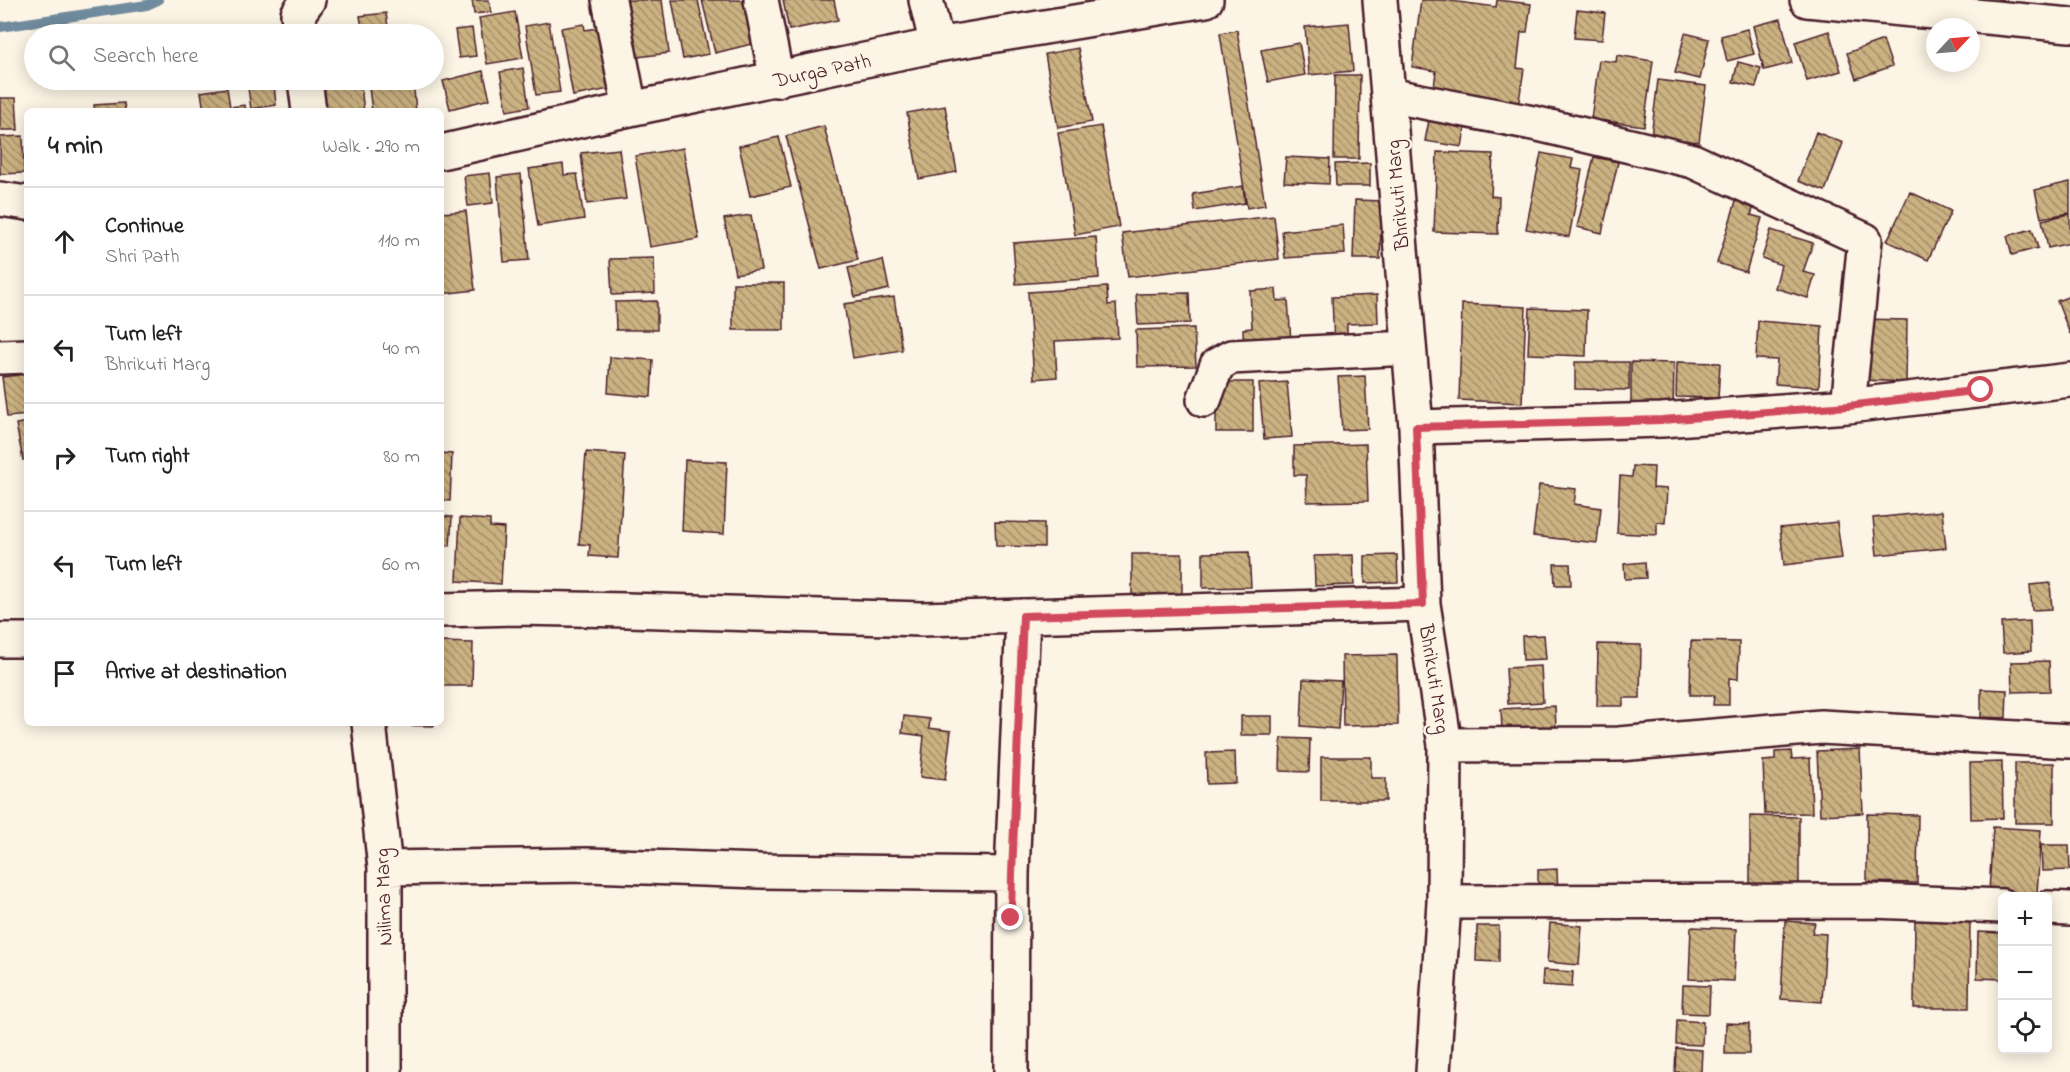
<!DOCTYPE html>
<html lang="en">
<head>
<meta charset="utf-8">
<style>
	body { margin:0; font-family:"Indie Flower",sans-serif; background:#f6f6f6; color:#222 }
	.controls { position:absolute; right:18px; bottom:18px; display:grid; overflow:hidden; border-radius:9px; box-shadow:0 3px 15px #0003 }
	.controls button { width:54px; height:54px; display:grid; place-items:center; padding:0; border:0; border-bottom:2px solid #e0e0e0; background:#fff; color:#222; font:30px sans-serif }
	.compass { position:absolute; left:1926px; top:18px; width:54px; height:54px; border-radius:50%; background:#fff; box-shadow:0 3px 15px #0003; rotate:64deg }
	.stop { position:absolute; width:18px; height:18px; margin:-14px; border:4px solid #d1495b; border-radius:50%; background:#fff }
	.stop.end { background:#d1495b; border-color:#fff; box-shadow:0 2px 6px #0008 }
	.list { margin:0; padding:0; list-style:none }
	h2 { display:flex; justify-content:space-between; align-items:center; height:78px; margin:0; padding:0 24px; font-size:26px }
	h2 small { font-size:20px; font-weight:400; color:#767676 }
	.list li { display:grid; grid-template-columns:39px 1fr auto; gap:18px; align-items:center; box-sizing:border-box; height:108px; padding:0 24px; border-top:2px solid #e0e0e0 }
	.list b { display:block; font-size:22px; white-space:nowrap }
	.list p { margin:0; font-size:20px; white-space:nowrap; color:#767676 }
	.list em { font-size:20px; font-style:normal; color:#767676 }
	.icon { flex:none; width:33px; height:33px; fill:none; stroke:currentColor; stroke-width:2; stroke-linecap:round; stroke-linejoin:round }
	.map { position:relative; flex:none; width:2070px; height:1072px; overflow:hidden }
	.search { position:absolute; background:#fff; box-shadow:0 3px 15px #0003; left:24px; top:24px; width:420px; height:66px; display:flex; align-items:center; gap:15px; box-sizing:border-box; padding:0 21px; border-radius:33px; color:#767676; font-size:22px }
	.panel { position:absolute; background:#fff; box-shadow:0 3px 15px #0003; left:24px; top:108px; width:420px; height:618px; border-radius:9px }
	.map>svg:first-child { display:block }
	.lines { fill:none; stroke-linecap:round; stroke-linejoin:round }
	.stream { stroke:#708b9e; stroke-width:10 }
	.building { fill:url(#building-back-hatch); stroke:#4a1f2b; stroke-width:1.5 }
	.minor-casing { stroke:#4a1f2b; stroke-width:38 }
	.minor { stroke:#fcf5e5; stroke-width:33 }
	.route { stroke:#d1495b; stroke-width:8 }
	.labels { text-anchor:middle; stroke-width:5; stroke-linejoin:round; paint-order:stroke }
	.street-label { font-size:21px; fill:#4a1f2b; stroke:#fcf5e5 }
</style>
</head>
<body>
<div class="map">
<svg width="2070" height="1072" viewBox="0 0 2070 1072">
	<defs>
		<pattern id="building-back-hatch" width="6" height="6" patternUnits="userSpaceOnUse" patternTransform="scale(1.5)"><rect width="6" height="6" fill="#cbb282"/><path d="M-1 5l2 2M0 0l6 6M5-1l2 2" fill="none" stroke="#a7906b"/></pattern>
	</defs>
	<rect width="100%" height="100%" fill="#fcf5e5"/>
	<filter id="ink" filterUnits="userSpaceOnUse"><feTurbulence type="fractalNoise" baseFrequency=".0167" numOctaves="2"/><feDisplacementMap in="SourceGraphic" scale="12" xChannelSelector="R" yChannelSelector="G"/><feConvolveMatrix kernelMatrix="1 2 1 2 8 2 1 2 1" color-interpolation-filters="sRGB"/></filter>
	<g filter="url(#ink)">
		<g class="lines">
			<path class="stream" d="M0,27L147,5L158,0"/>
		</g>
		<path class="building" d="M472,0H489L491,12L474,14Z
			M623,0H662L669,53L630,58Z
			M672,0H698L709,54L683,59Z
			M702,0H745L756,43L715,53Z
			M783,0H834L838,20L789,30Z
			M1421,0H1443L1496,7L1497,0L1531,4L1527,32H1521L1517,68L1524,69L1518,107L1433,96L1436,71L1412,67Z
			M1577,10L1605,13L1602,40L1574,38Z
			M515,12L523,58L487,64L479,18Z
			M386,13L389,34H363L360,16Z
			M1781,19L1792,63L1764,70L1753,26Z
			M549,22L560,92L536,95L525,26Z
			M1349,23L1353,71L1309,75L1305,27Z
			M584,24L585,30L604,27L615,88L573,96L561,28Z
			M472,28L476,56L459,58L455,30Z
			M1747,29L1754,54L1727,61L1721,36Z
			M1237,30L1265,205L1247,208L1220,33Z
			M1829,31L1841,71L1807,81L1795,42Z
			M1685,33L1709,39L1700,79L1675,73Z
			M1883,40L1892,66L1856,79L1847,53Z
			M1299,43L1305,75L1268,82L1261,50Z
			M1078,48L1092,122L1058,128L1045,54Z
			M1617,55L1653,61L1644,126L1591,119L1599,60L1616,62Z
			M1738,62L1761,68L1756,87L1733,82Z
			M523,68L529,107L507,111L500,72Z
			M483,71L490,99L450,109L443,81Z
			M1335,75H1360L1359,159H1334Z
			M338,80H360L364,111H324L321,81Z
			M368,80H413L416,111H372Z
			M1658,80L1706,86L1699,142L1651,136Z
			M274,84L276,105L251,109L248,88Z
			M227,88L230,107L245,105L246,111H204L201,92Z
			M0,98H16L18,130H0Z
			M124,103L125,111H95L94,105Z
			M945,106L957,172L919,179L907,113Z
			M1431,110L1467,117L1462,147L1425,141Z
			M824,126L858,260L821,269L786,136Z
			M1101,126L1119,227L1075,235L1058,133Z
			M1816,132L1843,143L1825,191L1798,181Z
			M23,136L24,173L0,174V137Z
			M779,137L791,187L750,196L739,146Z
			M683,148L699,239L650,247L635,156Z
			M619,149L626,199L587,204L581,153Z
			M1437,152L1493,154L1491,196L1499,197L1498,234L1434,232Z
			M1541,153L1573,159L1571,168L1582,170L1569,237L1526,229Z
			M1286,157L1330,159L1329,184L1284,182Z
			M1594,157L1618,162L1602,233L1577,227Z
			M1370,163V186H1336L1335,164Z
			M563,164L564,175L577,174L584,219L538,226L529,169Z
			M490,173L493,203L468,206L464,176Z
			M521,174L529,260L504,262L497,177Z
			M2070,182V213L2041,218L2035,190Z
			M1243,186L1245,203L1195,211L1193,194Z
			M1910,192L1951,211L1928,260L1887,241Z
			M1355,200L1382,201L1380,259H1353Z
			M1736,201L1754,206L1751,215L1762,218L1746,272L1717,263Z
			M466,211L475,290L441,294V213Z
			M2070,214V243L2048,248L2042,220Z
			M751,215L761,270L735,274L724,219Z
			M1274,216L1279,259L1128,277L1122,233Z
			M1343,225L1345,254L1285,258L1282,231Z
			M2032,229L2038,248L2012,255L2007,236Z
			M1771,230L1813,243L1803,272L1815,275L1808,298L1775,288L1781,265L1762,258Z
			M1096,237L1099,278L1016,284L1013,243Z
			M654,258L655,293L612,295L610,259Z
			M883,260L889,289L855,297L848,268Z
			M733,283H784V330H733Z
			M1107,287L1108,305L1116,304L1118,338L1055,341L1057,377L1034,379L1028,292Z
			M1276,289L1277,301L1288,300L1291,341L1244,355L1243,329L1252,328L1250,291Z
			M1189,293L1190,323L1138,325L1136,294Z
			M1377,295L1378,323L1347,324V345H1334L1332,297Z
			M2070,296V334L2057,301Z
			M894,297L902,350L853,358L844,304Z
			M657,301V330H616L615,302Z
			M1462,304L1526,307L1522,403L1459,400Z
			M1530,308L1587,310L1586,356L1528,354Z
			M1862,319L1907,320L1906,382L1861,380Z
			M1758,321L1822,326L1819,387L1775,384L1777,360L1756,359Z
			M1194,328L1196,366L1137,367L1136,330Z
			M610,357L653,360L651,397L608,393Z
			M1575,362H1629V390L1575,389Z
			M1631,362L1674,363L1673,409L1631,407Z
			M1677,362L1720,363L1718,398L1676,397Z
			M27,374V415L7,417L2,377Z
			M1365,376L1368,429L1342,430L1338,377Z
			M1216,382H1253V432H1216Z
			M1287,382L1292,437L1264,439L1259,384Z
			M27,422V459L23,460L16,424Z
			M1366,444L1368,501L1307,502L1306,475H1294V446Z
			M586,452L625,455L618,558L589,556L590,545L579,544Z
			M441,453L452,454L450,501L441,500Z
			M685,460L727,462L724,534L682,531Z
			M1633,466L1654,467L1653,488L1667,489L1665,523L1657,522V535L1617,533L1620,476L1632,477Z
			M1539,485L1576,489L1574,504L1601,508L1597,543L1533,536Z
			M1942,511L1946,548L1877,555L1873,518Z
			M441,516L452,517L450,546L441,545Z
			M460,518L490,520V527L504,528L501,584L457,581Z
			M995,522L1044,523V547L996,546Z
			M1837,522L1842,558L1784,565L1780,528Z
			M1249,552L1251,587L1203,588V553Z
			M1132,554H1182V596L1132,597Z
			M1353,555L1354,585L1315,586L1314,556Z
			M1397,555L1398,582L1365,583V556Z
			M1645,562L1646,578L1625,579L1624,564Z
			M1554,564H1570L1571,585H1555Z
			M2050,583L2052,609L2032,610L2030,585Z
			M2030,621L2031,651L2003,653L2001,623Z
			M1544,635L1546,659L1523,660L1522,636Z
			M1691,641L1739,642L1738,679L1729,678V705H1713L1714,695H1690Z
			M441,642L473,643L472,686H441Z
			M1598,644L1641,645L1640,698H1623V706H1597Z
			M1397,655L1398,725L1343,726L1342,656Z
			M2049,661L2050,691L2012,692L2011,662Z
			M1541,666L1543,702L1508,704L1506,668Z
			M1303,679L1341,681L1338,729L1301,726Z
			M1981,689L2007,690L2006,718L1981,717Z
			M1555,706L1556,727L1502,730L1501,709Z
			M904,716L930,719L929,728L951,731L945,780L920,777L924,736L902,733Z
			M1241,716H1272V735H1241Z
			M394,723H434V726L394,725Z
			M1281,738L1310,739L1309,772L1280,771Z
			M1860,749L1863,813L1820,815L1817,751Z
			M1791,751L1792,759L1810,758L1812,813L1765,814L1763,761L1775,760V752Z
			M1235,752L1236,783L1207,784L1206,753Z
			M1321,757H1371V778H1386V801H1321Z
			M2002,762L2003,818L1971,819L1970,763Z
			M2015,763H2054V823H2015Z
			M1867,814L1918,815L1917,883L1867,882Z
			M1750,816L1799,817V888H1750Z
			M1993,827L2041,830L2037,894L1989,891Z
			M2041,845H2069L2070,870L2042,871Z
			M1557,869L1558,895L1538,896V870Z
			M1915,918L1970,919L1969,1008H1914Z
			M1785,921L1815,923L1812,933L1826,934L1822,1002L1781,999Z
			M1550,923L1582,926L1579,965L1547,962Z
			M1477,926H1499V962L1476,961Z
			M1691,927L1736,929L1734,981L1689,979Z
			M1978,932L2002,933V979L1977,978Z
			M1543,970L1573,972L1572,987L1542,985Z
			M1683,985L1710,986L1709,1014L1682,1013Z
			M1677,1020L1703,1022L1702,1045L1676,1044Z
			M1726,1023L1749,1024V1054H1725Z
			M1676,1048L1702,1050L1701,1072H1675Z"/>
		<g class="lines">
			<defs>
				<path id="minor" d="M609,0L630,109
					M761,0L777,80
					M926,0L937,45
					M1380,0L1416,427L1423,604L1445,745L1444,902L1433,1072
					M1807,0L2070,25
					M300,34L298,14L308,0
					M305,80L309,111
					M1388,95L1538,124L1693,161L1865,240L1848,406
					M441,152L630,109L937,45L1206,0
					M0,199L27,203
					M0,357L27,356
					M1204,400L1217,365L1231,357L1409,348
					M1416,427L1662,420L1848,406L2070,380
					M441,610L515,608L628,610L922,619L1423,604
					M0,640H27
					M369,723L385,868V1072
					M1445,745L1619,744L1821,727L2070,741
					M385,868L588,865L760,871L1012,874
					M1444,902L1872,901L2002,906
					M2048,908L2070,909
					M1011,1072L1012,874L1023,616"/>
			</defs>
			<use href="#minor" class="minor-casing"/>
			<use href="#minor" class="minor"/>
		</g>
	</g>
	<g class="lines" filter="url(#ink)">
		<path class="route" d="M1011,918L1012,874L1023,616L1423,604L1416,427L1662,420L1848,406L1981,390"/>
	</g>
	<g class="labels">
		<g class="street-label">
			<text transform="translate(822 70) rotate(-12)" y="7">Durga Path</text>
			<text transform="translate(1397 195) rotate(-95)" y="7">Bhrikuti Marg</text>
			<text transform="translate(1435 679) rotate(81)" y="7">Bhrikuti Marg</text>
			<text transform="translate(383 897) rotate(-92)" y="7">Nilima Marg</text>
		</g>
	</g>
</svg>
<div class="controls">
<button>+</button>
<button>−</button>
<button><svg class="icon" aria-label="locate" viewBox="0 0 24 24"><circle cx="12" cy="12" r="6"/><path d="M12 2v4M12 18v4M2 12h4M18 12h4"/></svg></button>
</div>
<svg class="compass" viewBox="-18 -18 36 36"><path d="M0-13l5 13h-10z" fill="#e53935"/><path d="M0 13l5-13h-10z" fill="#767676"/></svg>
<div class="stop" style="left:1981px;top:390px"></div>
<div class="stop end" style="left:1011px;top:918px"></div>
<div class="search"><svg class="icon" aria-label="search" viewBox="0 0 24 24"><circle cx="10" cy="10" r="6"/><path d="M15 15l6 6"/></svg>Search here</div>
<section class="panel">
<h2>4 min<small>Walk · 290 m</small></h2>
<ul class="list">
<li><svg class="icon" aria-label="ahead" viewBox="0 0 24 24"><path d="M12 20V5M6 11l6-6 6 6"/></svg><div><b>Continue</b><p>Shri Path</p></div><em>110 m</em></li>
<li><svg class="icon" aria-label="left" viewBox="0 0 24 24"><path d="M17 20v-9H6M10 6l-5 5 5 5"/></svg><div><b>Turn left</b><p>Bhrikuti Marg</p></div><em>40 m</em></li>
<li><svg class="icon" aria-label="right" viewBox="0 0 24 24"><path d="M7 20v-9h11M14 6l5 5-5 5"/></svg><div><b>Turn right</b></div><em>80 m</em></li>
<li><svg class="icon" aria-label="left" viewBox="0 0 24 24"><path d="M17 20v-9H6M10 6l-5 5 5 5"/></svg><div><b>Turn left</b></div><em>60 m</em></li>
<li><svg class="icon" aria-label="arrive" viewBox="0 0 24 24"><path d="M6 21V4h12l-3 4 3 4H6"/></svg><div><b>Arrive at destination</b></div></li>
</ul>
</section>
</div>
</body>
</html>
